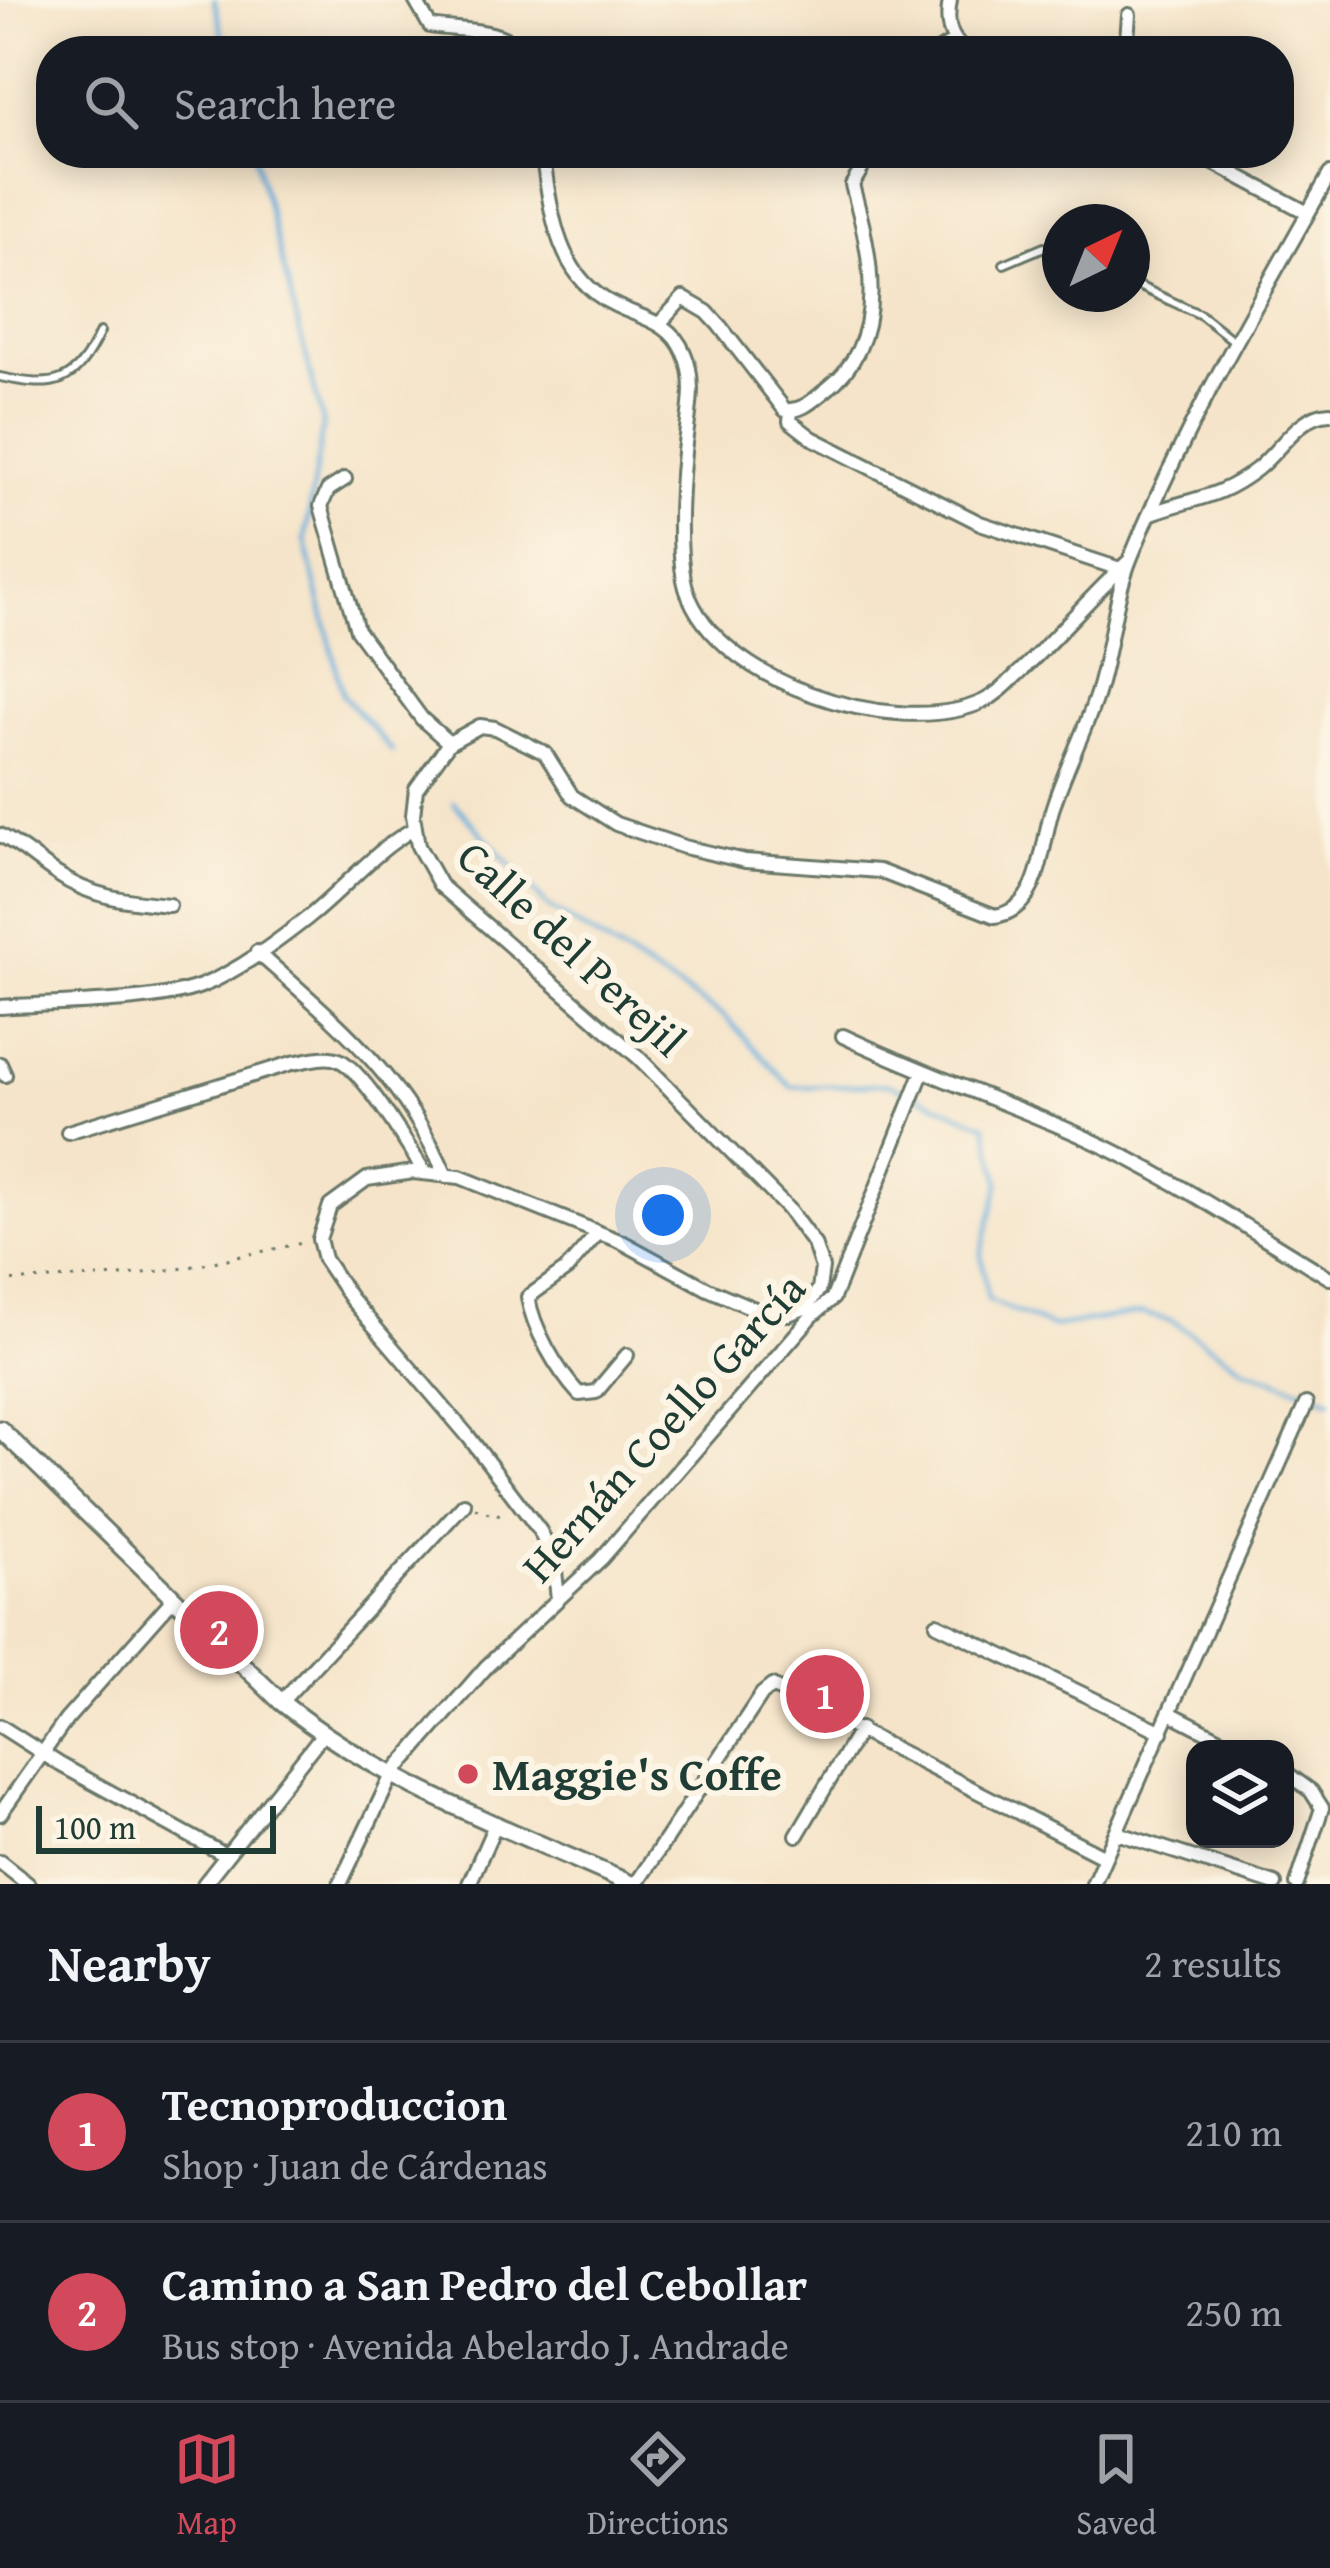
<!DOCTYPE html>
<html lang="en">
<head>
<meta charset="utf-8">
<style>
	body { margin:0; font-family:"Gentium Book Plus",serif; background:#20242c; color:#f1f3f6 }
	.controls { position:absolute; right:36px; bottom:36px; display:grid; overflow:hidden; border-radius:24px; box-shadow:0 6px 30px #0003 }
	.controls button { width:108px; height:108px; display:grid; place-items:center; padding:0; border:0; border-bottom:3px solid #363941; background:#171b24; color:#f1f3f6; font:60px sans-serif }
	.compass { position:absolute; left:1042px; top:204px; width:108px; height:108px; border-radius:50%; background:#171b24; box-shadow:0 6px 30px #0003; rotate:43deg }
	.scale { position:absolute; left:36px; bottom:30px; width:240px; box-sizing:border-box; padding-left:12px; border:6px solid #1f3d34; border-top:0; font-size:33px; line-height:42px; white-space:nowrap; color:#1f3d34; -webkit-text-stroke:9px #fcf5e5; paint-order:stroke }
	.you { position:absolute; left:663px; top:1215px; width:42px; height:42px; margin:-30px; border:9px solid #fff; border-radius:50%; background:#1a73e8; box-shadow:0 0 0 18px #1a73e833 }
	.badge { display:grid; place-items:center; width:78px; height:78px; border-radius:50%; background:#d1495b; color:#fff; font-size:39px; font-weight:700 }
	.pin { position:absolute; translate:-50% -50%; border:6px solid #fff; box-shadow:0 3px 12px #0006 }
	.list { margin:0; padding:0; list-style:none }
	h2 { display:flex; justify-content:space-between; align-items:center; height:156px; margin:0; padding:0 48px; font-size:51px }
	h2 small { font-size:39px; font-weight:400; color:#9ea1a6 }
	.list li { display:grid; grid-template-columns:78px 1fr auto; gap:36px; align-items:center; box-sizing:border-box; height:180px; padding:0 48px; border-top:3px solid #363941 }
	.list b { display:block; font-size:45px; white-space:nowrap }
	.list p { margin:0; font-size:39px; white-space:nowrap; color:#9ea1a6 }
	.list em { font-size:39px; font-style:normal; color:#9ea1a6 }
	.icon { flex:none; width:66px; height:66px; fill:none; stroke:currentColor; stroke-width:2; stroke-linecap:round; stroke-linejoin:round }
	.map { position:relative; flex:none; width:1330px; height:1884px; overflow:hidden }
	.search { position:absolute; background:#171b24; box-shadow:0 6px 30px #0003; left:36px; right:36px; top:36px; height:132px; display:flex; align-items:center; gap:30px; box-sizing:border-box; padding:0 42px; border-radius:48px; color:#9ea1a6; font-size:45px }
	.sheet { height:516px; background:#171b24 }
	nav { display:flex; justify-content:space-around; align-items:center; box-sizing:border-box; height:168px; border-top:3px solid #363941; background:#171b24; font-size:33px; color:#9ea1a6 }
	nav a { display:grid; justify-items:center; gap:6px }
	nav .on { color:#d1495b }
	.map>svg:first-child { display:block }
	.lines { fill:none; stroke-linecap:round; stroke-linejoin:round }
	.stream { stroke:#64addc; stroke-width:4.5 }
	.service-casing { stroke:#6a7768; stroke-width:12 }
	.minor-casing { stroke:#6a7768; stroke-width:18 }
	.tertiary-casing { stroke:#6a7768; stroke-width:21 }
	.path { stroke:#6a7768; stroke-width:3; stroke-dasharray:3 9; stroke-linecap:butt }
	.service { stroke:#fff; stroke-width:6 }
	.minor { stroke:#fff; stroke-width:12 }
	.tertiary { stroke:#fff; stroke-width:15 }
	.poi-dot { fill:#d1495b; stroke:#fcf5e5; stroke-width:4.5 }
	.labels { text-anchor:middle; stroke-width:12; stroke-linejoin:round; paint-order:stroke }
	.street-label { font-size:45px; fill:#1f3d34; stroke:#fcf5e5 }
	.poi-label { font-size:45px; font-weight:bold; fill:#1f3d34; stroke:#fcf5e5; text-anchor:start }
</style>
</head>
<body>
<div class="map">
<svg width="1330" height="1884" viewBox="0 0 1330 1884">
	<rect width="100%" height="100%" fill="#fcf5e5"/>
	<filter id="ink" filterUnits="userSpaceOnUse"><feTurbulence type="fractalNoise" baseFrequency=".00833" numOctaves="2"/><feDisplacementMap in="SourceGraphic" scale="24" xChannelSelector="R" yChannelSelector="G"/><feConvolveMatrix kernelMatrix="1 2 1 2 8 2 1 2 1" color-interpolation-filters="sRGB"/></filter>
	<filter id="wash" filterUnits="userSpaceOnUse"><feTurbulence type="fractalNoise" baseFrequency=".004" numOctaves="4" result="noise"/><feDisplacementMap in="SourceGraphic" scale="48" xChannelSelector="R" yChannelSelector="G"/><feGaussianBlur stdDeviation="2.7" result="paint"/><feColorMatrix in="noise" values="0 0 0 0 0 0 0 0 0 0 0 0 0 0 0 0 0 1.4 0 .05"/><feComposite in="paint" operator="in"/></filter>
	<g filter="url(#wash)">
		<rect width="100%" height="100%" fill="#f5e4c9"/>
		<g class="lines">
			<path class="stream" d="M214,0L227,51
				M254,153L323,422L305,540L343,695L392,751
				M454,803L548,907L725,1017L791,1087L889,1084L986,1125L1000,1183L981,1254L988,1300L1052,1327L1141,1313L1172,1321L1246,1369L1330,1400"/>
		</g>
	</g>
	<g filter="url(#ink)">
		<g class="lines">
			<defs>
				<path id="service" d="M1004,264L1044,247L1060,254
					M1132,283L1201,315L1234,341
					M0,377C56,389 75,385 100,332"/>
				<path id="minor" d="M415,0L430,26C457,31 504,27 520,51
					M950,0C946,22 948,36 965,51
					M938,51L954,41
					M1126,51L1129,15
					M542,153C551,206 554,267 604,299C633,318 669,317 684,353C698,384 687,420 684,452C680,492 677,541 684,580C704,680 898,742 984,701C1000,693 1012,679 1026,666C1061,632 1092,595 1128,562
					M1195,153L1308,213
					M660,323L683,298L707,312L719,325L785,410C802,412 813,400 826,390C891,340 871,252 852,185L871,153
					M791,411L790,421L812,438L980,523L1120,569
					M345,479L328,490L321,506L357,630L422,719L449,743
					M1152,513C1195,497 1217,500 1257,469C1280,451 1299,414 1330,413
					M0,835C22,846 37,861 57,874C92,898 128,901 169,905
					M257,952C338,1024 402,1074 446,1176
					M0,1007C54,1003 154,1004 201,986C239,971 278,941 310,916C346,887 374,851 415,828
					M843,1036C921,1073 1003,1101 1082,1136C1169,1175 1248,1229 1330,1278
					M0,1064L5,1075
					M68,1132L292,1063C306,1061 326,1054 339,1060C364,1071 409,1148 425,1173
					M598,1233L567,1269L528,1297C533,1329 557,1370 579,1394L596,1392L627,1355
					M558,1599L554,1562L540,1531L468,1436L351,1299L324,1259L319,1239L330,1206L367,1179L413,1172L460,1177L622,1242L708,1289L762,1312L788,1314L807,1307L819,1289L822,1268L814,1244L787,1208L639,1058L440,885L418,846L413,815L416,789L449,743L480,726L495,728L545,753L572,796L616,824L684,847L745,861L879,871L995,916C1042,909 1041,845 1052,810C1064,770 1086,731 1098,690C1111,647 1114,598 1131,557C1185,424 1260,299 1330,174
					M937,1624L1162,1732
					M281,1702L464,1504
					M1170,1713L1240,1749
					M0,1726L61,1765L225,1855
					M1285,1772L1311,1791L1322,1808L1297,1884
					M0,1814L66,1720L174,1598
					M1117,1833L1275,1884
					M797,1835L860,1729
					M0,1862L28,1884
					M204,1884L322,1735
					M340,1884L392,1775L487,1666L601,1559L812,1316L833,1298L922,1073
					M469,1884L496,1823
					M636,1884L762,1694L772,1686L1105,1857
					M1093,1884L1306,1404"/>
				<path id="tertiary" d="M0,1429L281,1702C384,1785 512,1830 631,1884"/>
			</defs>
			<use href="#service" class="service-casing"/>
			<use href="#minor" class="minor-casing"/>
			<use href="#tertiary" class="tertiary-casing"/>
			<path class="path" d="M0,1281L120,1276L185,1268L307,1242
				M475,1508L497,1516L503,1509"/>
			<use href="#service" class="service"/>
			<use href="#minor" class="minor"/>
			<use href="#tertiary" class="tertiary"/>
		</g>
	</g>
	<circle class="poi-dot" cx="468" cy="1774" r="12"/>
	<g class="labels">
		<g class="street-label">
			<text transform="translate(572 948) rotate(43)" y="16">Calle del Perejil</text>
			<text transform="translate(663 1427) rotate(-48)" y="16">Hernán Coello García</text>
		</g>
		<g class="poi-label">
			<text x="492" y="1790">Maggie's Coffe</text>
		</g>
	</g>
</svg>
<div class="controls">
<button><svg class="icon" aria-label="layers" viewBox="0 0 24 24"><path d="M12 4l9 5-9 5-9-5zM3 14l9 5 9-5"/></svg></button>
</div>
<svg class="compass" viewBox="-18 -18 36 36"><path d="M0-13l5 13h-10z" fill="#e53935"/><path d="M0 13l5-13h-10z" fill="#9ea1a6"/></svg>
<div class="scale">100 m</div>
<div class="you"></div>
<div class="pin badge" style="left:825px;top:1694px">1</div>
<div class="pin badge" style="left:219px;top:1630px">2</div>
<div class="search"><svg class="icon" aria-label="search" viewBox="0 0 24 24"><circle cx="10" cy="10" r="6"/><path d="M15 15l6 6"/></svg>Search here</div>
</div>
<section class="sheet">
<h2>Nearby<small>2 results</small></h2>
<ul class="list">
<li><span class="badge">1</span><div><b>Tecnoproduccion</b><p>Shop · Juan de Cárdenas</p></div><em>210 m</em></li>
<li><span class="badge">2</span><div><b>Camino a San Pedro del Cebollar</b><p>Bus stop · Avenida Abelardo J. Andrade</p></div><em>250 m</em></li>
</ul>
</section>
<nav>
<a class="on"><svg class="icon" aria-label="map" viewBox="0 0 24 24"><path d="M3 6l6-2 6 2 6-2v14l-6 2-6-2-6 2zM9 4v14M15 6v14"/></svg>Map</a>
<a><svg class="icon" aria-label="directions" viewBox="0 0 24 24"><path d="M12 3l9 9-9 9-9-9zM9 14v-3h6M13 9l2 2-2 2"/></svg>Directions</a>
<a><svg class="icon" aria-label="saved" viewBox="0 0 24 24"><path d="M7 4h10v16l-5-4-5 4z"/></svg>Saved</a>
</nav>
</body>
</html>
